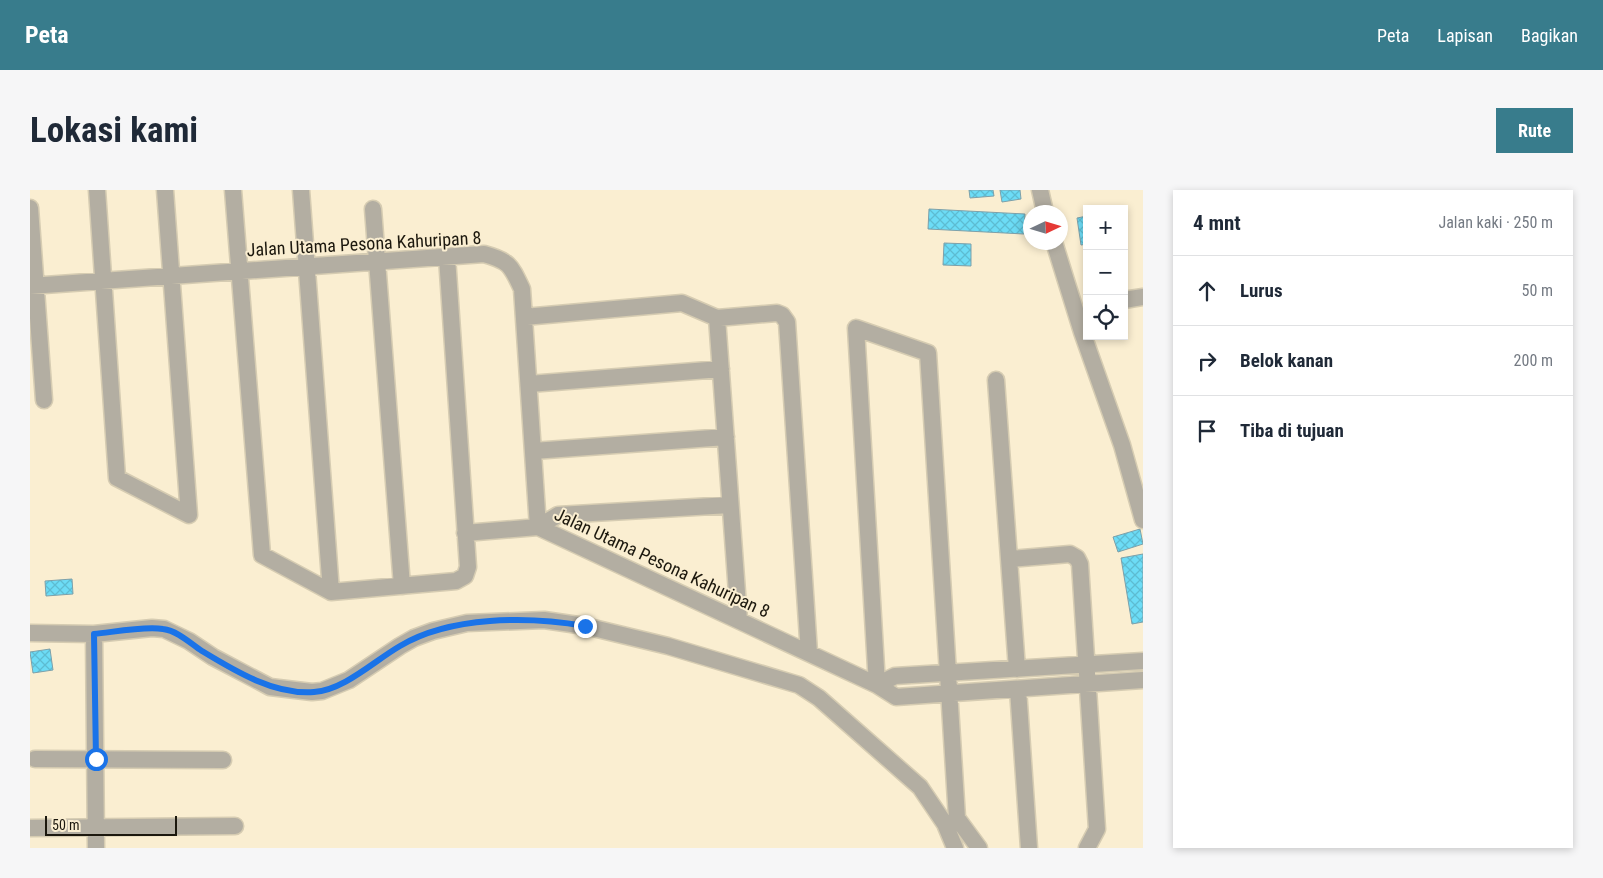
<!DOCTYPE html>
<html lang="id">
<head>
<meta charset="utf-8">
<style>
	body { margin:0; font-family:"Roboto Condensed",sans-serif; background:#f6f6f7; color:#1f2937 }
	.controls { position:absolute; right:15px; top:15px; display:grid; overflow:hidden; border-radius:0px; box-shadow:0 2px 8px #0003 }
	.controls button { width:45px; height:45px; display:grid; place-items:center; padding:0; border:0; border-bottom:1px solid #e0e1e3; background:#fff; color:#1f2937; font:25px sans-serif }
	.compass { position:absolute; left:993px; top:15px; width:45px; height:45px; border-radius:50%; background:#fff; box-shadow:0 2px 8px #0003; rotate:86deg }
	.scale { position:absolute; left:15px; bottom:12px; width:132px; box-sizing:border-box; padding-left:5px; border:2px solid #1c180e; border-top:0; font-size:14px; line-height:18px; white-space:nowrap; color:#1c180e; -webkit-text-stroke:4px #faeed1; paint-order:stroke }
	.stop { position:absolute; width:15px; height:15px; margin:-11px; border:4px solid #1a73e8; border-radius:50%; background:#fff }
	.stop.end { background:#1a73e8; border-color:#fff; box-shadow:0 1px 5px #0008 }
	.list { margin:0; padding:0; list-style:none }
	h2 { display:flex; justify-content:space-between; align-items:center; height:65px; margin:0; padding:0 20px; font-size:21px }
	h2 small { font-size:16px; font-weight:400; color:#747a83 }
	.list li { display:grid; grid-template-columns:32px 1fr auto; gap:15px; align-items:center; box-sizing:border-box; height:70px; padding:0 20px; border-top:1px solid #e0e1e3 }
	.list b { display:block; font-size:19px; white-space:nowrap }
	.list em { font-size:16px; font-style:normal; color:#747a83 }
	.icon { flex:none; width:28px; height:28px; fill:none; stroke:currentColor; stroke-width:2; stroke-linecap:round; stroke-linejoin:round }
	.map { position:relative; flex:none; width:1113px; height:658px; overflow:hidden; border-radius:0px }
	header { display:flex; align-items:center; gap:30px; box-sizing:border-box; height:70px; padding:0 25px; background:#387c8c; color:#fff }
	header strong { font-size:24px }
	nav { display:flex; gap:28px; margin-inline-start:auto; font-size:18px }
	.intro { display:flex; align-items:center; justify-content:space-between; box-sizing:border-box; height:120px; padding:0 30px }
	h1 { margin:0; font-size:35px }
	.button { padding:12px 22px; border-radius:0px; background:#387c8c; color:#fff; font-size:18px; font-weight:700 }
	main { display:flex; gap:30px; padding:0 30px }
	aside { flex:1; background:#fff; border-radius:0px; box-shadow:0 2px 8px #0003 }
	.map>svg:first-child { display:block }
	.building { fill:url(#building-cross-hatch); stroke:#7ea0a9 }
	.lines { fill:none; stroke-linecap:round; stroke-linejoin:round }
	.street-casing { stroke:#d6ccb2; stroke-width:19 }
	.street { stroke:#b3aea2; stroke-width:16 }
	.route { stroke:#1a73e8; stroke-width:6 }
	.labels { text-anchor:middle; stroke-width:4; stroke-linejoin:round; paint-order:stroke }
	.street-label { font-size:18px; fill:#1c180e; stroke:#faeed1 }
</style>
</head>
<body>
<header>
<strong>Peta</strong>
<nav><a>Peta</a><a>Lapisan</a><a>Bagikan</a></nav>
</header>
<div class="intro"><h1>Lokasi kami</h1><a class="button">Rute</a></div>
<main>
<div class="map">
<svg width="1113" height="658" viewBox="0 0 1113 658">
	<defs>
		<pattern id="building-cross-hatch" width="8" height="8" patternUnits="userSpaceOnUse" patternTransform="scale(1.25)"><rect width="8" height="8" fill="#6cdcf6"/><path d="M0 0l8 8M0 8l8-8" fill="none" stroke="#5dbcd2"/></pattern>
	</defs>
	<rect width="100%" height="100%" fill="#faeed1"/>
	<path class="building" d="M939,0H963L964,6L940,8Z
		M970,0H990L991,9L972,12Z
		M899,19L995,24L994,44L898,39Z
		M1057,26V54L1051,55L1047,28Z
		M914,53L941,54V76L913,75Z
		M1110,339L1113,354L1088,362L1083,347Z
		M1113,364V432L1102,434L1091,368Z
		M42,389L43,404L16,406L15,391Z
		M20,459L23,480L3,483L0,462Z"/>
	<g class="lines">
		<defs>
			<path id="street" d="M67,0L87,288L159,325L135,0
				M203,0L232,365L301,402L426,391L435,386L438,377L417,67
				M271,0L301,402
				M1010,0L1015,22
				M0,18L14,210
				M343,19L372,396
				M1024,52L1052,142L1092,255L1113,330
				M0,96L454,64C480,71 481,76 492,99L508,337
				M1094,110L1113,107
				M494,127L652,113L687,128L747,123L752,125L757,132L779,463
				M687,128L709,430
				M966,190L987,479
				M499,194L691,179
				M503,261L696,247
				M508,337L847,495L866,507L1113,490
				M435,343L508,337L528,325L700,315
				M979,369L1040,364L1047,368L1050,374L1067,639L1057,658
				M0,443L64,444L122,438L134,439L159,451L183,467L240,497L282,502L292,501L319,490L370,456L384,448L403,441L437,433L514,430L555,436L638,456L769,495L789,508L890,597L915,634L925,658
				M64,444L66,658
				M847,495L826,138L898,163L927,628L949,658
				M847,495L865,486L1113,471
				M988,499L999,658
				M5,569L193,570
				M0,638L205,636"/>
		</defs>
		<use href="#street" class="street-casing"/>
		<use href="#street" class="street"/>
	</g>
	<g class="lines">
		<path class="route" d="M66,569L64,444C84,442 114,436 133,439C148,441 160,453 172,461C205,481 244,505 284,502C314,500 344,471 370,456C420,426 498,426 555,436"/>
	</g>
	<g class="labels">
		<g class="street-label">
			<text transform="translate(334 54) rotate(-3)" y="6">Jalan Utama Pesona Kahuripan 8</text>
			<text transform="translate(632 373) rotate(25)" y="6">Jalan Utama Pesona Kahuripan 8</text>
		</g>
	</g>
</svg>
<div class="controls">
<button>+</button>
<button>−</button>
<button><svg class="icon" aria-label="locate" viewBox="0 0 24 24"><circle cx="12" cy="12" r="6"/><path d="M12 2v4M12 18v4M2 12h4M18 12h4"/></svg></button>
</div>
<svg class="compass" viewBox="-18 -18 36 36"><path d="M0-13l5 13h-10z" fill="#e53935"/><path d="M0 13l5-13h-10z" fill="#747a83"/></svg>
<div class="scale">50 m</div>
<div class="stop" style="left:66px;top:569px"></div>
<div class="stop end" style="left:555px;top:436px"></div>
</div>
<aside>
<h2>4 mnt<small>Jalan kaki · 250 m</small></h2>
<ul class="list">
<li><svg class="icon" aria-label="ahead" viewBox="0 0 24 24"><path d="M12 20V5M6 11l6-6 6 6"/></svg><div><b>Lurus</b></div><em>50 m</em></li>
<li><svg class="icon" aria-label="right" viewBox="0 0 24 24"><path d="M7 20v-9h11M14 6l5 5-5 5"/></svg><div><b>Belok kanan</b></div><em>200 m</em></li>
<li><svg class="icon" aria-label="arrive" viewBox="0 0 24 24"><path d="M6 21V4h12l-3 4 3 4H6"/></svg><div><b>Tiba di tujuan</b></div></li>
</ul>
</aside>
</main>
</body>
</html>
